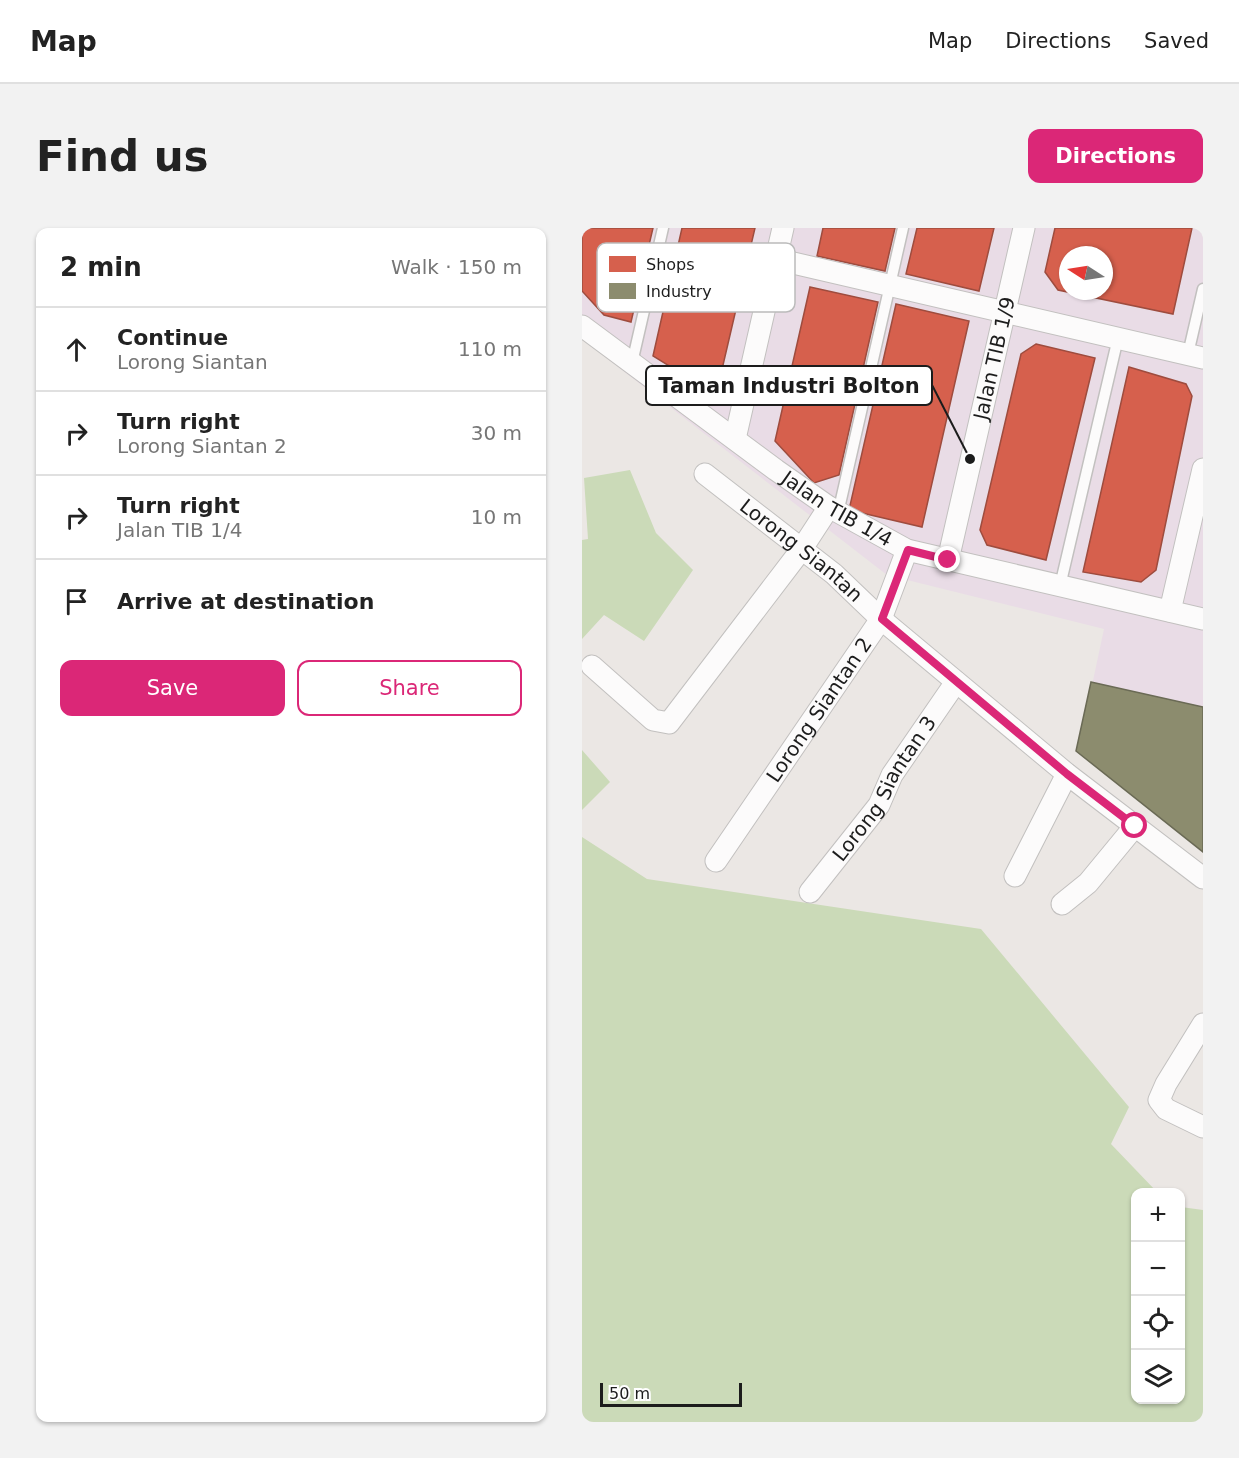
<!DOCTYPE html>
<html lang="en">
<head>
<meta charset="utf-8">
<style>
	body { margin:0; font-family:"DejaVu Sans",sans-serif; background:#f2f2f2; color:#222 }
	.controls { position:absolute; right:18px; bottom:18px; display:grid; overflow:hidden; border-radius:12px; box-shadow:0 2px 4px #0004 }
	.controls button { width:54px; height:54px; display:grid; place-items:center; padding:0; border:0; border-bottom:2px solid #e0e0e0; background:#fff; color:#222; font:30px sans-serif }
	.compass { position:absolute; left:477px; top:18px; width:54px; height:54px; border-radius:50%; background:#fff; box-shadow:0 2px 4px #0004; rotate:282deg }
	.scale { position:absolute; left:18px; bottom:15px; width:142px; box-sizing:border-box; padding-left:6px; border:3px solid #1c1c1c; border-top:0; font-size:16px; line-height:21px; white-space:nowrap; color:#1c1c1c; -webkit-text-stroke:4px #fff; paint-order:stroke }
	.stop { position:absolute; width:18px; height:18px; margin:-14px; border:4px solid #db2777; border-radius:50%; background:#fff }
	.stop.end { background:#db2777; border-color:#fff; box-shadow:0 2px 6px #0008 }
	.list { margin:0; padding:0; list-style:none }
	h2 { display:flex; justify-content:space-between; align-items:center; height:78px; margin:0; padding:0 24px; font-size:26px }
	h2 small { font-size:20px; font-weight:400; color:#767676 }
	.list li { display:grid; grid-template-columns:39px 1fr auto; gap:18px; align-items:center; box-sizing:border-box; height:84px; padding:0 24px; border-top:2px solid #e0e0e0 }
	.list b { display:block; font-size:22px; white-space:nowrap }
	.list p { margin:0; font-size:20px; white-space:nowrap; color:#767676 }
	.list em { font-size:20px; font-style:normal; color:#767676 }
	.actions { display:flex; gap:12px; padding:18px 24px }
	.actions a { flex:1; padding:14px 0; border:2px solid #db2777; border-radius:12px; text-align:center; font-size:21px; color:#db2777 }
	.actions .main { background:#db2777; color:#fff }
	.icon { flex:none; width:33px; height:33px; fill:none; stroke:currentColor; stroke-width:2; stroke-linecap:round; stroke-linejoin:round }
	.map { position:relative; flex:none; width:621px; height:1194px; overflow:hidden; border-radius:12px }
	header { display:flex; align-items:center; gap:36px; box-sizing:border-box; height:84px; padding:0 30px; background:#fff; border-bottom:2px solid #e0e0e0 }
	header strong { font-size:28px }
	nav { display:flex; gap:33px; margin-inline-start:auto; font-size:21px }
	.intro { display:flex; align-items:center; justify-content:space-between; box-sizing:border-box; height:144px; padding:0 36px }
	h1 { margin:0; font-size:42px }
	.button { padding:15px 27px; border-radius:12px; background:#db2777; color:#fff; font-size:21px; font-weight:700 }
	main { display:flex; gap:36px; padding:0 36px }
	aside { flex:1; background:#fff; border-radius:12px; box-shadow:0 2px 4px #0004 }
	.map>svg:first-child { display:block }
	.industrial { fill:#e9dce6; fill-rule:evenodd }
	.forest { fill:#cbdab8 }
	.shops { fill:#d6604d; stroke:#9e4c3e; stroke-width:1.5; fill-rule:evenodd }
	.industry { fill:#8c8c6e; stroke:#6a6a55; stroke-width:1.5 }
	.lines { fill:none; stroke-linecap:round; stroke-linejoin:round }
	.lane-casing { stroke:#c2c0bf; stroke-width:13 }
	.street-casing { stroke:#c2c0bf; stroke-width:23 }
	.lane { stroke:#fcfbfb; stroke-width:10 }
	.street { stroke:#fcfbfb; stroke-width:21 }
	.route { stroke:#db2777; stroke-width:8 }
	.labels { text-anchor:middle; stroke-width:6; stroke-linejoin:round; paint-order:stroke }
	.street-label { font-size:20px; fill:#1c1c1c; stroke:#fff }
	.key { fill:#fff; stroke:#bbb; stroke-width:1.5 }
	.key-label { font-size:16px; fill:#1c1c1c }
	.leader { fill:none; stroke:#1c1c1c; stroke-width:2 }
	.callout-dot { fill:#1c1c1c; stroke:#fff; stroke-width:2 }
	.callout { fill:#fff; stroke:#1c1c1c; stroke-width:2 }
	.callout-label { font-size:21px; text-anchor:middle; font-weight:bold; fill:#1c1c1c }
</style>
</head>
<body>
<header>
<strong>Map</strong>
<nav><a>Map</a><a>Directions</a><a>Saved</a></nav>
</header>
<div class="intro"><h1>Find us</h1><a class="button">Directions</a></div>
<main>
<aside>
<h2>2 min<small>Walk · 150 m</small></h2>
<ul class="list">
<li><svg class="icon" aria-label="ahead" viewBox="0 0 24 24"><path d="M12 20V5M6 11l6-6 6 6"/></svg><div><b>Continue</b><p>Lorong Siantan</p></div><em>110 m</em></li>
<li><svg class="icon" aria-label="right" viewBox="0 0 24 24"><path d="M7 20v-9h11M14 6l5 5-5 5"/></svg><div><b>Turn right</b><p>Lorong Siantan 2</p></div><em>30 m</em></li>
<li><svg class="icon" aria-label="right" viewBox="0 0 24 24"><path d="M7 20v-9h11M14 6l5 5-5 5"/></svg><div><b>Turn right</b><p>Jalan TIB 1/4</p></div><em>10 m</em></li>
<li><svg class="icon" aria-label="arrive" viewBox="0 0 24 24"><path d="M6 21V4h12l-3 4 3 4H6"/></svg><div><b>Arrive at destination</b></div></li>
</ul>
<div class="actions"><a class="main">Save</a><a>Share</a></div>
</aside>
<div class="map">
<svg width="621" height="1194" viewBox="0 0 621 1194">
	<rect width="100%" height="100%" fill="#ebe7e4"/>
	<path class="industrial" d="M0,0H621V625L496,523L522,401L305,347L0,111ZM486,27H522V63H486Z"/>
	<path class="forest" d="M48,242L74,305L111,342L62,413L22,387L0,411V312L6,311L2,250Z
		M0,522L28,554L0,582Z
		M0,609L65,651L399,701L547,879L529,916L575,964H554V1172H598L599,979L621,982V1194H0Z"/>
	<path class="shops" d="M0,0H71L49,94L22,87L0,63Z
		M100,0H173L134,167L71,128Z
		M241,0H313L303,43L235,28Z
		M335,0H412L397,63L324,46Z
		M473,0H610L591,86L476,62L463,44ZM486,27H522V63H486Z
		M228,59L296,74L257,247L232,255L193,213Z
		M314,76L387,93L340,299L267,282Z
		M454,116L513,130L464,332L405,317L398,302L439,126Z
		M547,139L604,156L610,168L574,342L559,354L501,344Z"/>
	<path class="industry" d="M509,454L621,479V624L494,523Z"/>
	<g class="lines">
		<defs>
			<path id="lane" d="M606,126L621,61
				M50,135L81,0
				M256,285L321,0
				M478,358L536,110"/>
			<g id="street">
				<path d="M194,31L621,130"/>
				<path id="s1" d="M0,98L194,242L247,279L325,322L621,391"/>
				<path d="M153,211L201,0"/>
				<path id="s2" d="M123,246L252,346L299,391L485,546L621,650"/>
				<path id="s3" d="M366,332L442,0"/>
				<path d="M588,383L621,241"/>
				<path d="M10,438L71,492L87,495L219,322L247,279"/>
				<path id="s4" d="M134,633L299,391L325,322"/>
				<path d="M433,648L485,546"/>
				<path id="s5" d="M228,664L297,577L310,547L374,454"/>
				<path d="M480,676L506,655L553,598"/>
				<path d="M621,796L584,856L577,872L584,881L621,899"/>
			</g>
		</defs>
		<use href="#lane" class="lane-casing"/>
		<use href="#street" class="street-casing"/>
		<use href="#lane" class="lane"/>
		<use href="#street" class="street"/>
	</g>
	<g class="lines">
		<path class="route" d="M366,332L326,322L300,391L485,546L553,598"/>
	</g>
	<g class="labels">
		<g class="street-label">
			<text dy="7" stroke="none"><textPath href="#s3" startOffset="207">Jalan TIB 1/9</textPath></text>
			<text dy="7" stroke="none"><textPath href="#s1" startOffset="314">Jalan TIB 1/4</textPath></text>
			<text dy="7" stroke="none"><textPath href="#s2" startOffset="123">Lorong Siantan</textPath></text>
			<text dy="7" stroke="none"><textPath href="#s4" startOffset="183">Lorong Siantan 2</textPath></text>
			<text dy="7" stroke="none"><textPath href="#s5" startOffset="128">Lorong Siantan 3</textPath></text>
		</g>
	</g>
	<rect x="15" y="15" width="198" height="69" rx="9" class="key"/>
	<rect x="27" y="28" width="27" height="16" fill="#d6604d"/>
	<rect x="27" y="55" width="27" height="16" fill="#8c8c6e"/>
	<g class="key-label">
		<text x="64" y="42">Shops</text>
		<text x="64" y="69">Industry</text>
	</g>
	<path class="leader" d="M388 231L350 157"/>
	<circle class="callout-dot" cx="388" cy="231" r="6"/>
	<rect class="callout" x="64" y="138" width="286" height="39" rx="6"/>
	<g class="callout-label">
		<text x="207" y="165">Taman Industri Bolton</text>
	</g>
</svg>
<div class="controls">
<button>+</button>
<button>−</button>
<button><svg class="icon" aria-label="locate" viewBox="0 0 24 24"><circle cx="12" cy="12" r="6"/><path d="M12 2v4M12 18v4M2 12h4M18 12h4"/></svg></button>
<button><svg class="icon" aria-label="layers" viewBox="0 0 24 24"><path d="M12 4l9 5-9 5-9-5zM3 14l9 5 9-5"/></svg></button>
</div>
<svg class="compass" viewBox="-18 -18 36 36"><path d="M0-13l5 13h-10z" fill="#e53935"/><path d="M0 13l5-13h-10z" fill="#767676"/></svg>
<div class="scale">50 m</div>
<div class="stop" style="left:553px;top:598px"></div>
<div class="stop end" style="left:366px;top:332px"></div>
</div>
</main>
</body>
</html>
